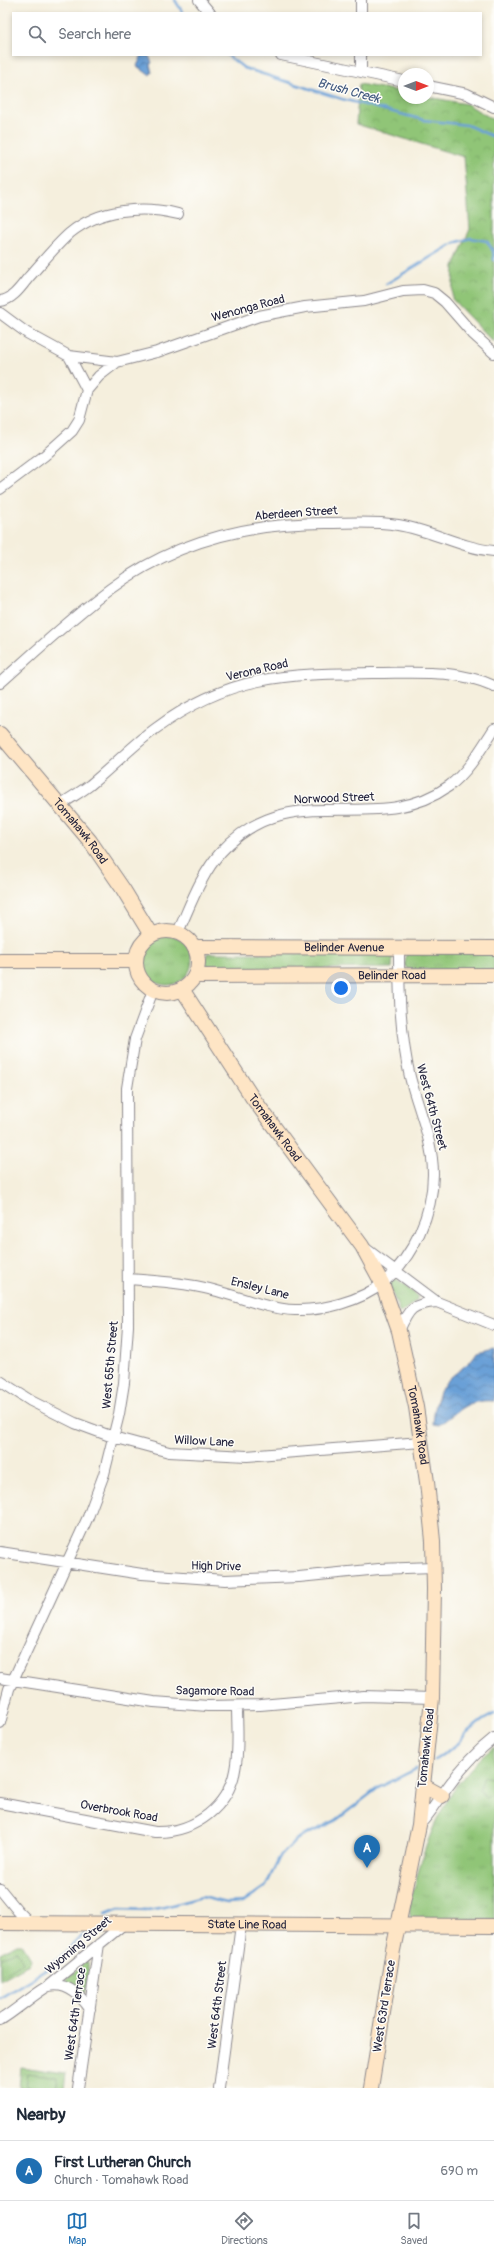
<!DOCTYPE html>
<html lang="en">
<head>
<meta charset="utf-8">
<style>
	body { margin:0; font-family:Pangolin,sans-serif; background:#f6f6f7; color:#1f2937 }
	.compass { position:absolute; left:398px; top:68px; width:36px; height:36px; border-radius:50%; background:#fff; box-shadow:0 2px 6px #0003; rotate:90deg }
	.you { position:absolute; left:341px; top:988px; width:14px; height:14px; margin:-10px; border:3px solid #fff; border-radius:50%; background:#1a73e8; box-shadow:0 0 0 6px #1a73e833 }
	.badge { display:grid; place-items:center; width:26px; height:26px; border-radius:50%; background:#1f6fb2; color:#fff; font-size:13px; font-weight:700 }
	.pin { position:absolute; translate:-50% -33px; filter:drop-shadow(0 1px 2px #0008) }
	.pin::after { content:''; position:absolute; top:21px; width:14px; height:12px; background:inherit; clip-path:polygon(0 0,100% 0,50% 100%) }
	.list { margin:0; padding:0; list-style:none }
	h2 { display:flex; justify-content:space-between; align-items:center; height:52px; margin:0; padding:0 16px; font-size:17px }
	h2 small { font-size:13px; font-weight:400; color:#747a83 }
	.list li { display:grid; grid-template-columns:26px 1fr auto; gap:12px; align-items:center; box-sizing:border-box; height:60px; padding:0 16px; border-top:1px solid #e0e1e3 }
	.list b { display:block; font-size:15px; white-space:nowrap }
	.list p { margin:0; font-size:13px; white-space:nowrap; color:#747a83 }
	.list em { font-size:13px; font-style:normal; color:#747a83 }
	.icon { flex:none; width:22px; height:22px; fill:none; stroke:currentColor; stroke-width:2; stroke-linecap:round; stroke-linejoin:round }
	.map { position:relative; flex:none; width:494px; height:2088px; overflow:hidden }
	.search { position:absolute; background:#fff; box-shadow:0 2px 6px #0003; left:12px; right:12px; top:12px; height:44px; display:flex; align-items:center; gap:10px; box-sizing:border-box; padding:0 14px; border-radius:0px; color:#747a83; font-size:15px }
	.sheet { height:112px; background:#fff }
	nav { display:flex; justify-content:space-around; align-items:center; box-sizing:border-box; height:56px; border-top:1px solid #e0e1e3; background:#fff; font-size:11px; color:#747a83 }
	nav a { display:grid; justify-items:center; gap:2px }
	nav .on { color:#1f6fb2 }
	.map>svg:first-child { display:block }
	.grass { fill:url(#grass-tufts); stroke:#597459 }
	.park { fill:url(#park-crowns); stroke:#597459 }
	.garden { fill:#90c577; stroke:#597459 }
	.water { fill:url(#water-waves); stroke:#466189 }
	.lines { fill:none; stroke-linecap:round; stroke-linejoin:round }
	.stream { stroke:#6ba0d7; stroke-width:2.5 }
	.street-casing { stroke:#8c888c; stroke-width:12 }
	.secondary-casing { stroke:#8c888c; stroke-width:16 }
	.street { stroke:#fff; stroke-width:10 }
	.secondary { stroke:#fee5c5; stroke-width:14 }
	.labels { text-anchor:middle; stroke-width:3; stroke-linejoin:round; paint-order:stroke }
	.street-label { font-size:12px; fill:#22223b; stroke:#fdfcf7 }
	.water-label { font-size:13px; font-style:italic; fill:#435b81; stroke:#fdfcf7 }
</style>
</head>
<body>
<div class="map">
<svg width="494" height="2088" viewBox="0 0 494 2088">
	<defs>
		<pattern id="grass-tufts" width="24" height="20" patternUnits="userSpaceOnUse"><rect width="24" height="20" fill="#90c577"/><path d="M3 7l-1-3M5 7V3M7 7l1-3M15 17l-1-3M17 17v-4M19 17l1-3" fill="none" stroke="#7ca968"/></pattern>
		<pattern id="park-crowns" width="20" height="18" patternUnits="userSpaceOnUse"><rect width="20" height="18" fill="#90c577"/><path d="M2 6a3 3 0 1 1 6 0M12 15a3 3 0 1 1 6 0" fill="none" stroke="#7ca968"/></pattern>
		<pattern id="water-waves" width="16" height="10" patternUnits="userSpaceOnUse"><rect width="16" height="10" fill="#6ba0d7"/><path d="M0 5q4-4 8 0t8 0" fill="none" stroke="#5882b0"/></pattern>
	</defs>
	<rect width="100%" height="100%" fill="#fdfcf7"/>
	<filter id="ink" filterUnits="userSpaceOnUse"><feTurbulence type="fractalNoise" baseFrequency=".025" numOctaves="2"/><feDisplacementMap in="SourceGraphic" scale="8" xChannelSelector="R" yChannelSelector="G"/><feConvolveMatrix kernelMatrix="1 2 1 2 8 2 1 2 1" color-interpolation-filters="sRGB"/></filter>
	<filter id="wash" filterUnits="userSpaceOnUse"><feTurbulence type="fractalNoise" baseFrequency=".012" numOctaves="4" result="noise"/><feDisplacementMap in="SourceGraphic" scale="16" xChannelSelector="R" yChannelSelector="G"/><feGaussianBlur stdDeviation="0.9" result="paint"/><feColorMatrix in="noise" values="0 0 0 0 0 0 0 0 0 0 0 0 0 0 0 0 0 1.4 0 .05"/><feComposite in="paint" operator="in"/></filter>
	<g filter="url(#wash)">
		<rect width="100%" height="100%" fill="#f5efdd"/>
		<path class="grass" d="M142 960a25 25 0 1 1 50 0a25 25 0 1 1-50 0Z
			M494,950V970L408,969L405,965L406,954Z
			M207,953L393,954L392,968L209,970L206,963Z
			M394,1280L398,1281L418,1296L416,1301L400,1313L389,1284Z
			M494,1747V1920H419L411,1917C407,1908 412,1894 415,1885C427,1832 450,1781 494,1747Z
			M87,1961L89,1962V1967L85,1993L83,1994L63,1982Z"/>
		<path class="park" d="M359,84L404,92V98L428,97L467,104L494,120V343L452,299L454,266L470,229L464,157L356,124Z
			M484,1777L494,1778C494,1786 494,1796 485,1798L479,1790Z
			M17,1944H22L31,1959L29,1964L0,1980V1953Z
			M21,2067L66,2073L64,2088H19Z"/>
		<path class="garden" d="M16,1950L23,1962L0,1976V1959Z
			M28,2073L58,2077L56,2088L26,2087Z"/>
		<path class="water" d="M142,55L149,56L152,63L150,64L152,73L149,75L137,66Z
			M494,1348V1401C467,1399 460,1410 439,1425L433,1424C434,1409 438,1388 450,1378C460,1369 470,1364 477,1352Z"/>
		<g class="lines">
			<path class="stream" d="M175,0L183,13
				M227,55L244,68L342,99L424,120L467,125L494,137
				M386,284L454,243L471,238L487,241L493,251L494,260
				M435,1760L459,1743L466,1733L483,1720L494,1714
				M106,1914L119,1909L148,1910L164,1907L202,1897L227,1903L243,1902L266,1886L279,1858L297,1839L335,1821L378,1788L416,1769
				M0,1998L49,1968L87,1931"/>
		</g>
	</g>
	<g filter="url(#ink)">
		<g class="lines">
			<defs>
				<path id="street" d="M199,0L210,13
					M361,0V13
					M281,55L404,81
					M361,55V72
					M428,86L467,94L494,107
					M0,301C12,300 21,287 28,278C41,264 55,246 70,233C99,209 142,205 178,214
					M0,313L27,333L69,356L117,362L157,352L259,316L305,307L364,301L403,291L423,290L434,293L445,302L473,334L494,353
					M87,390L99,376L117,362
					M0,489L44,456L72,431L79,420L87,390L69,356
					M0,683C36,651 71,618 110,589C173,542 249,523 326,523C350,523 374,521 398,525C431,530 461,548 494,551
					M60,805C70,798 81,792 90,785C112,767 132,746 155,729C230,674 286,674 375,673C416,673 456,669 494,686
					M178,932C190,906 201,874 221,852C292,774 375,839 449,786C468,772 481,749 494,729
					M365,1248L437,1302L494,1325
					M128,1279C158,1281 188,1283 217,1291C243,1298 268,1309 295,1310C322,1311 361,1301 383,1283C413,1257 433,1214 433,1174C433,1140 418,1109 410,1077C400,1034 399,992 399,948
					M399,1331C409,1308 412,1304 437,1302
					M0,1381L31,1401L75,1423L113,1437L169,1452L247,1456L421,1442
					M0,1552L142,1574L225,1580L299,1577L379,1569L433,1567
					M0,1678L154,1702L208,1706L260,1705L364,1696L432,1698
					M0,1723L9,1689L88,1517L104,1474L119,1414L124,1383L128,1326L127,1088L135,1039L153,990
					M0,1803L155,1832C195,1833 231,1806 236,1764C239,1745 237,1725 237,1706
					M419,1825C432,1812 436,1803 447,1788C460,1770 476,1752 494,1738
					M0,1889L18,1911L30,1923
					M48,1986L124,1924
					M0,2020C10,2015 42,1988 49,1986C67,1982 81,1996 90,2009
					M78,2088L99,1944
					M219,2088L241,1925"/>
				<g id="secondary">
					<path id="s1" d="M0,734L90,841L123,889L151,935"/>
					<circle cx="167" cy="962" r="31"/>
					<path id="s2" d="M194,947L494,948"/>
					<path d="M0,961H136"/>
					<path id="s3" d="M195,976L494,975"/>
					<path id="s4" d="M182,989L252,1097L362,1246L382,1283L399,1331L416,1407L427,1482L433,1541L434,1589L432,1698L419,1825L393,1950L371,2088"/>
					<path d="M422,1785L442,1796"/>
					<path id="s5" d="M0,1923L494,1926"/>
				</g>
			</defs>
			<use href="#street" class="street-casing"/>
			<use href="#secondary" class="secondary-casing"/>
			<use href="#street" class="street"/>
			<use href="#secondary" class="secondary"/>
		</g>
	</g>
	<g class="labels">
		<g class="street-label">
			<text transform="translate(248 308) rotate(-15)" y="4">Wenonga Road</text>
			<text transform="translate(296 513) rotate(-4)" y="4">Aberdeen Street</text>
			<text transform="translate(257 670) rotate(-13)" y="4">Verona Road</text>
			<text transform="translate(334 798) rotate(-2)" y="4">Norwood Street</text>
			<text dy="4" stroke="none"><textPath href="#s1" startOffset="126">Tomahawk Road</textPath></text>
			<text dy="4" stroke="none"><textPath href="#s2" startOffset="150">Belinder Avenue</textPath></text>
			<text dy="4" stroke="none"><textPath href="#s3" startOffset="197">Belinder Road</textPath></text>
			<text transform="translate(432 1107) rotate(75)" y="4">West 64th Street</text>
			<text dy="4" stroke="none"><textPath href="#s4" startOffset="167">Tomahawk Road</textPath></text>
			<text transform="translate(260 1288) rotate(14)" y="4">Ensley Lane</text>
			<text transform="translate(110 1365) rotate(-85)" y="4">West 65th Street</text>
			<text dy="4" stroke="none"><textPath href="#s4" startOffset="503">Tomahawk Road</textPath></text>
			<text transform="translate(204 1441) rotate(3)" y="4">Willow Lane</text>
			<text transform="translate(216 1566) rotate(1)" y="4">High Drive</text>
			<text transform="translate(215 1691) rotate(1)" y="4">Sagamore Road</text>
			<text transform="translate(426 1748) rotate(-84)" y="4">Tomahawk Road</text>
			<text transform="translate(119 1811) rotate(10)" y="4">Overbrook Road</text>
			<text dy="4" stroke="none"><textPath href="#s5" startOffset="247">State Line Road</textPath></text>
			<text transform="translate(78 1945) rotate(-40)" y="4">Wyoming Street</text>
			<text transform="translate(217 2005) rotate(-83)" y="4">West 64th Street</text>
			<text transform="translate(384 2006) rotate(-81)" y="4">West 63rd Terrace</text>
			<text transform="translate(75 2014) rotate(-82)" y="4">West 64th Terrace</text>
		</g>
		<g class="water-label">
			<text transform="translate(349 90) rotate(15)" y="5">Brush Creek</text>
		</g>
	</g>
</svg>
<svg class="compass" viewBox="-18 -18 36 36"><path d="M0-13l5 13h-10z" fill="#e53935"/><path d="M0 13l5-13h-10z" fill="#747a83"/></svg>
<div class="you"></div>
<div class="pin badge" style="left:367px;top:1868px">A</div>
<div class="search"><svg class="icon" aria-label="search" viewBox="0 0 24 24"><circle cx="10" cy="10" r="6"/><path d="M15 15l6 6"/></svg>Search here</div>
</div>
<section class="sheet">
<h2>Nearby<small></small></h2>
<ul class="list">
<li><span class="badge">A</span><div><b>First Lutheran Church</b><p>Church · Tomahawk Road</p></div><em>690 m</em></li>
</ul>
</section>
<nav>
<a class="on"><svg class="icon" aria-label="map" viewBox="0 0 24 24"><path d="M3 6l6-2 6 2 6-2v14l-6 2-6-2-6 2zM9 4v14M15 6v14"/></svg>Map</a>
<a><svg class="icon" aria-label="directions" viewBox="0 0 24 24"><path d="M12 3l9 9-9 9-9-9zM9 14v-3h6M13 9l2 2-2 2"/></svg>Directions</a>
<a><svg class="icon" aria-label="saved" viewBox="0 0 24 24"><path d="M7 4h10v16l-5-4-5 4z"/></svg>Saved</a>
</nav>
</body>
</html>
